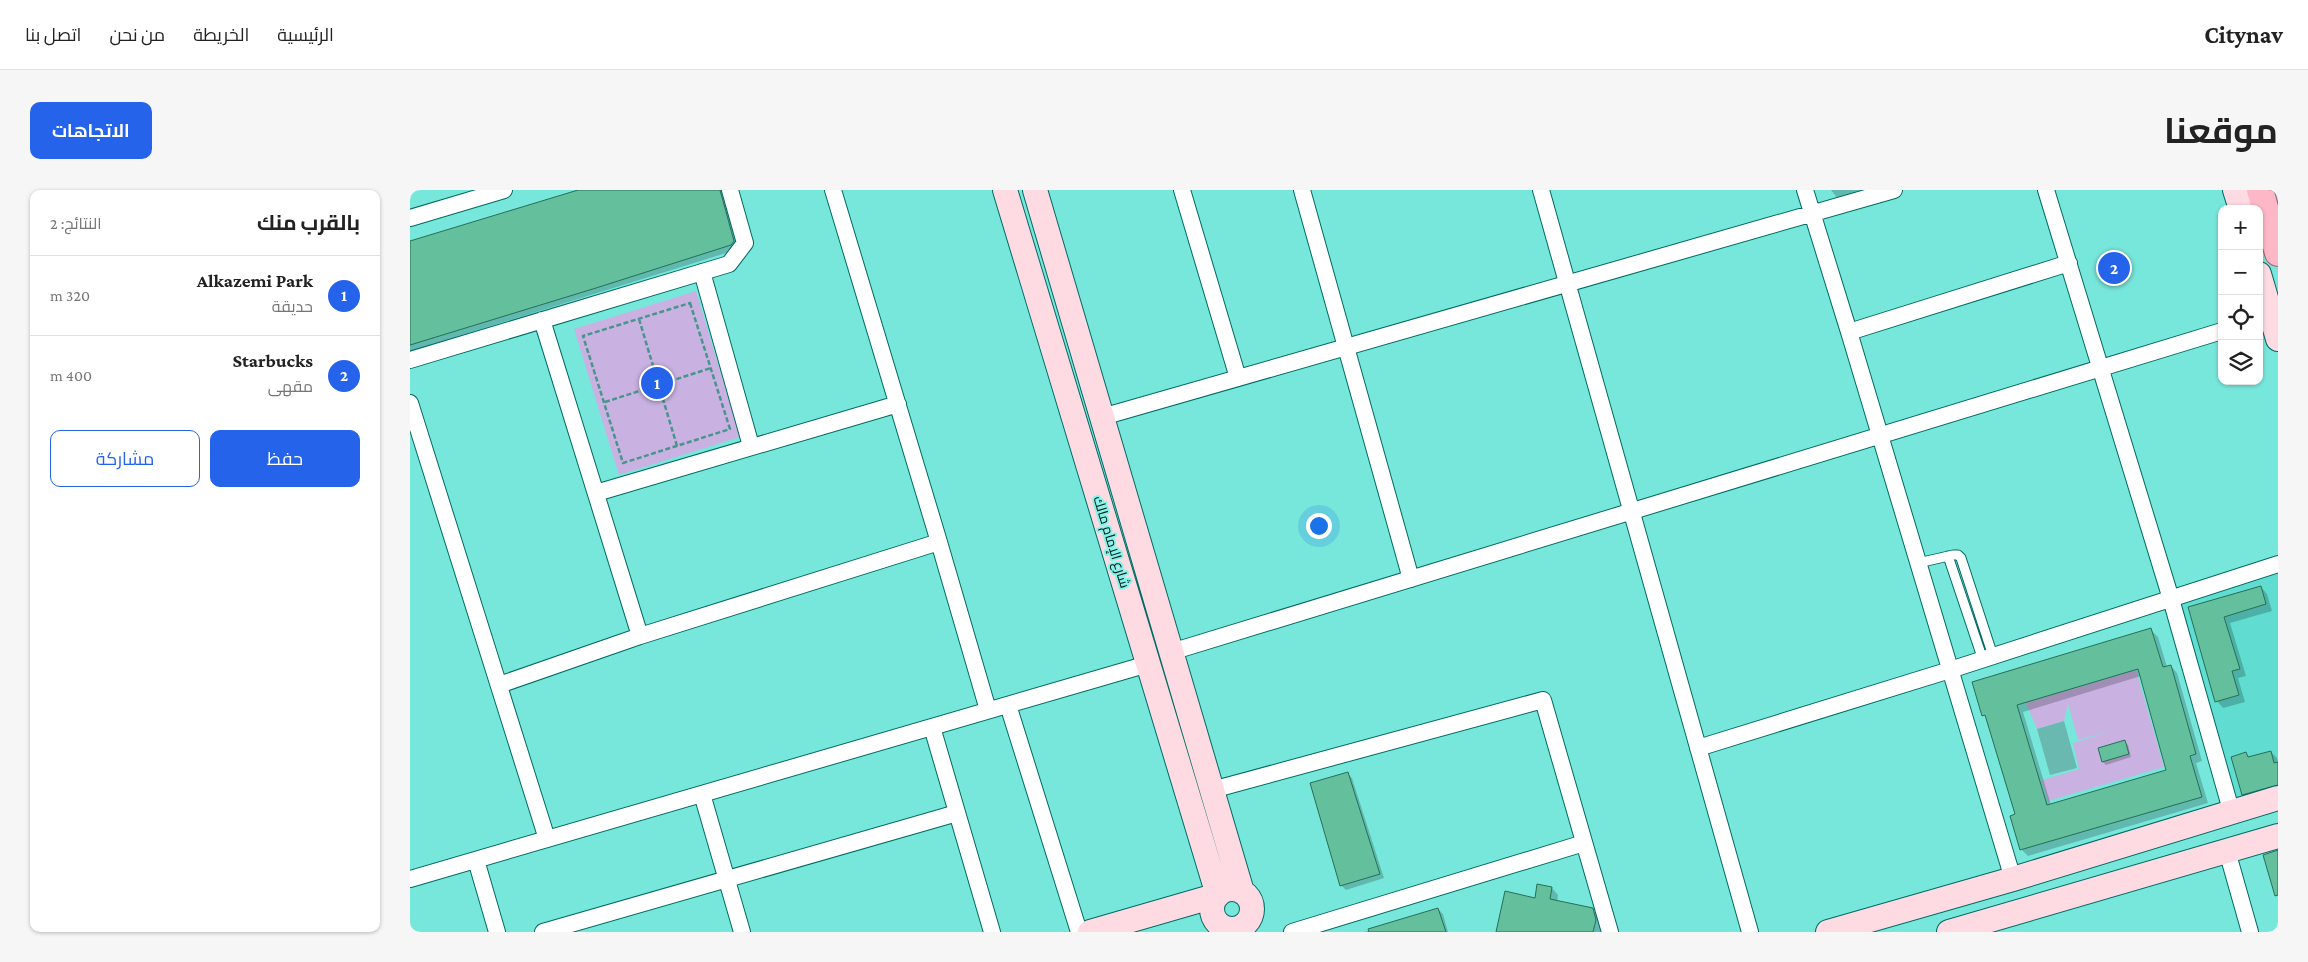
<!DOCTYPE html>
<html lang="ar">
<head>
<meta charset="utf-8">
<style>
	body { margin:0; font-family:"Crimson Pro",Cairo,serif; background:#f6f6f6; color:#222; direction:rtl }
	.controls { position:absolute; right:15px; top:15px; display:grid; overflow:hidden; border-radius:10px; box-shadow:0 1px 4px #0004 }
	.controls button { width:45px; height:45px; display:grid; place-items:center; padding:0; border:0; border-bottom:1px solid #e0e0e0; background:#fff; color:#222; font:25px sans-serif }
	.you { position:absolute; left:908px; top:335px; width:18px; height:18px; margin:-12px; border:4px solid #fff; border-radius:50%; background:#1a73e8; box-shadow:0 0 0 8px #1a73e833 }
	.badge { display:grid; place-items:center; width:32px; height:32px; border-radius:50%; background:#2563eb; color:#fff; font-size:16px; font-weight:700 }
	.pin { position:absolute; translate:-50% -50%; border:2px solid #fff; box-shadow:0 1px 5px #0006 }
	.list { margin:0; padding:0; list-style:none }
	h2 { display:flex; justify-content:space-between; align-items:center; height:65px; margin:0; padding:0 20px; font-size:21px }
	h2 small { font-size:16px; font-weight:400; color:#767676 }
	.list li { display:grid; grid-template-columns:32px 1fr auto; gap:15px; align-items:center; box-sizing:border-box; height:80px; padding:0 20px; border-top:1px solid #e0e0e0 }
	.list b { display:block; font-size:19px; white-space:nowrap }
	.list p { margin:0; font-size:16px; white-space:nowrap; color:#767676 }
	.list em { font-size:16px; font-style:normal; color:#767676 }
	.actions { display:flex; gap:10px; padding:15px 20px }
	.actions a { flex:1; padding:11px 0; border:1px solid #2563eb; border-radius:10px; text-align:center; font-size:18px; color:#2563eb }
	.actions .main { background:#2563eb; color:#fff }
	.icon { flex:none; width:28px; height:28px; fill:none; stroke:currentColor; stroke-width:2; stroke-linecap:round; stroke-linejoin:round }
	.map { position:relative; flex:none; width:1868px; height:742px; overflow:hidden; direction:ltr; border-radius:10px }
	header { display:flex; align-items:center; gap:30px; box-sizing:border-box; height:70px; padding:0 25px; background:#fff; border-bottom:1px solid #e0e0e0 }
	header strong { font-size:24px }
	nav { display:flex; gap:28px; margin-inline-start:auto; font-size:18px }
	.intro { display:flex; align-items:center; justify-content:space-between; box-sizing:border-box; height:120px; padding:0 30px }
	h1 { margin:0; font-size:35px }
	.button { padding:12px 22px; border-radius:10px; background:#2563eb; color:#fff; font-size:18px; font-weight:700 }
	main { display:flex; gap:30px; padding:0 30px }
	aside { flex:1; background:#fff; border-radius:10px; box-shadow:0 1px 4px #0004 }
	.map>svg:first-child { display:block }
	.built { fill:#60ddd0 }
	.green { fill:#c9b2e2 }
	.water { fill:#69b9b0 }
	.shadow { fill:#0003; fill-rule:evenodd }
	.building { fill:#63bf9c; stroke:#276f56; fill-rule:evenodd }
	.lines { fill:none; stroke-linecap:round; stroke-linejoin:round }
	.lane-casing { stroke:#006a63; stroke-width:11 }
	.street-casing { stroke:#006a63; stroke-width:18 }
	.secondary-casing { stroke:#006a63; stroke-width:26 }
	.primary-casing { stroke:#a46172; stroke-width:28 }
	.path { stroke:#49948c; stroke-width:2.5; stroke-dasharray:5 2.5; stroke-linecap:butt }
	.lane { stroke:#fff; stroke-width:9 }
	.street { stroke:#fff; stroke-width:16 }
	.secondary { stroke:#fedbe3; stroke-width:24 }
	.primary { stroke:#fdb7c7; stroke-width:26 }
	.labels { text-anchor:middle; stroke-width:4; stroke-linejoin:round; paint-order:stroke }
	.street-label { font-size:14px; fill:#031b18; stroke:#86f4e8 }
</style>
</head>
<body>
<header>
<strong>Citynav</strong>
<nav><a>الرئيسية</a><a>الخريطة</a><a>من نحن</a><a>اتصل بنا</a></nav>
</header>
<div class="intro"><h1>موقعنا</h1><a class="button">الاتجاهات</a></div>
<main>
<div class="map">
<svg width="1868" height="742" viewBox="0 0 1868 742">
	<rect width="100%" height="100%" fill="#78e7db"/>
	<path class="built" d="M1868,382V604L1818,619L1754,416Z"/>
	<path class="green" d="M286,101L330,247L209,285L164,139Z
		M1726,480L1754,577L1638,611L1632,590L1669,579L1663,553L1699,542L1668,550L1658,514L1654,531L1627,539L1616,513Z"/>
	<path class="water" d="M1654,531L1667,578L1640,585L1627,539Z"/>
	<path class="shadow" d="M172,0H312L328,56L326,60L0,161V53Z
		M1421,0H1459L1428,9Z
		M1851,397L1857,404L1862,421L1820,433L1836,486L1828,488L1835,512L1813,518L1807,511L1779,418Z
		M1741,440L1748,447L1757,477L1761,476L1767,483L1792,571L1786,573L1798,613L1618,666L1611,659L1607,625L1578,529L1574,525ZM1731,486L1758,581L1641,615L1613,522Z
		M1714,552L1718,555L1721,567L1696,575L1693,572Z
		M1861,562L1867,568L1868,573V601L1839,610L1833,604L1836,564L1840,568Z
		M937,583L942,588L974,688L936,700L931,695Z
		M1142,698L1148,705L1147,712L1182,720L1189,727L1192,737L1191,742H1088L1126,709Z
		M1028,719L1033,724L1038,742H954Z"/>
	<path class="building" d="M168,0H310L324,51L321,55L186,98L0,155V51Z
		M1851,396L1856,414L1814,427L1830,479L1822,481L1829,505L1805,512L1778,417Z
		M1741,438L1753,477L1761,475L1786,564L1780,566L1792,607L1610,660L1600,626L1605,624L1575,525L1572,526L1562,492ZM1728,479L1756,580L1637,615L1607,515Z
		M1715,550L1719,564L1692,572L1688,558Z
		M1861,561L1864,573L1868,572V595L1832,605L1821,567L1836,562L1838,567Z
		M938,582L970,684L930,696L900,593Z
		M1868,660V705L1865,706L1853,665Z
		M1127,694L1142,697L1140,709L1183,718L1186,730L1183,742H1086L1095,701L1125,708Z
		M1028,718L1036,742H959L958,739Z"/>
	<g class="lines">
		<defs>
			<path id="lane" d="M1538,366L1573,470
				M1508,373L1543,365H1548L1551,368L1583,466"/>
			<path id="street" d="M423,0L529,352L578,520
				M772,0L828,188
				M892,0L1001,389
				M1131,0L1340,742
				M1395,0L1439,142
				M1636,0L1761,409L1821,620
				M0,28L94,0
				M292,82L341,256
				M132,130L230,446
				M0,170L319,74L335,53L320,0
				M0,213L137,649
				M692,227L1484,0
				M186,303L488,214
				M761,462L1812,141
				M89,495L230,446L529,352
				M598,515L669,742
				M522,537L582,742
				M1288,558L1540,480L1868,374
				M802,600L1133,510L1200,742
				M292,604L332,742
				M1817,661L1840,742
				M66,670L87,742
				M0,689L738,474
				M1603,689L1439,142L1659,73
				M133,742L547,623
				M882,742L1174,653"/>
			<path id="secondary" d="M595,0L808,705L680,742
				M625,0L832,702
				M1825,0L1831,19
				M1849,84L1868,149
				M802 719a20 20 0 1 1 40 0a20 20 0 1 1-40 0Z
				M1418,742L1603,689L1868,608
				M1539,742L1868,646"/>
			<path id="primary" d="M1850,0L1868,63"/>
		</defs>
		<use href="#lane" class="lane-casing"/>
		<use href="#street" class="street-casing"/>
		<use href="#secondary" class="secondary-casing"/>
		<use href="#primary" class="primary-casing"/>
		<path class="path" d="M280,113L320,239L213,273L173,146Z
			M229,129L267,256
			M195,212L301,178"/>
		<use href="#lane" class="lane"/>
		<use href="#street" class="street"/>
		<use href="#secondary" class="secondary"/>
		<use href="#primary" class="primary"/>
	</g>
	<g class="labels">
		<g class="street-label">
			<text transform="translate(702 352) rotate(73)" y="5">شارع الإمام مالك</text>
		</g>
	</g>
</svg>
<div class="controls">
<button>+</button>
<button>−</button>
<button><svg class="icon" aria-label="locate" viewBox="0 0 24 24"><circle cx="12" cy="12" r="6"/><path d="M12 2v4M12 18v4M2 12h4M18 12h4"/></svg></button>
<button><svg class="icon" aria-label="layers" viewBox="0 0 24 24"><path d="M12 4l9 5-9 5-9-5zM3 14l9 5 9-5"/></svg></button>
</div>
<div class="you"></div>
<div class="pin badge" style="left:247px;top:193px">1</div>
<div class="pin badge" style="left:1704px;top:78px">2</div>
</div>
<aside>
<h2>بالقرب منك<small>النتائج: 2</small></h2>
<ul class="list">
<li><span class="badge">1</span><div><b>Alkazemi Park</b><p>حديقة</p></div><em>320 m</em></li>
<li><span class="badge">2</span><div><b>Starbucks</b><p>مقهى</p></div><em>400 m</em></li>
</ul>
<div class="actions"><a class="main">حفظ</a><a>مشاركة</a></div>
</aside>
</main>
</body>
</html>
